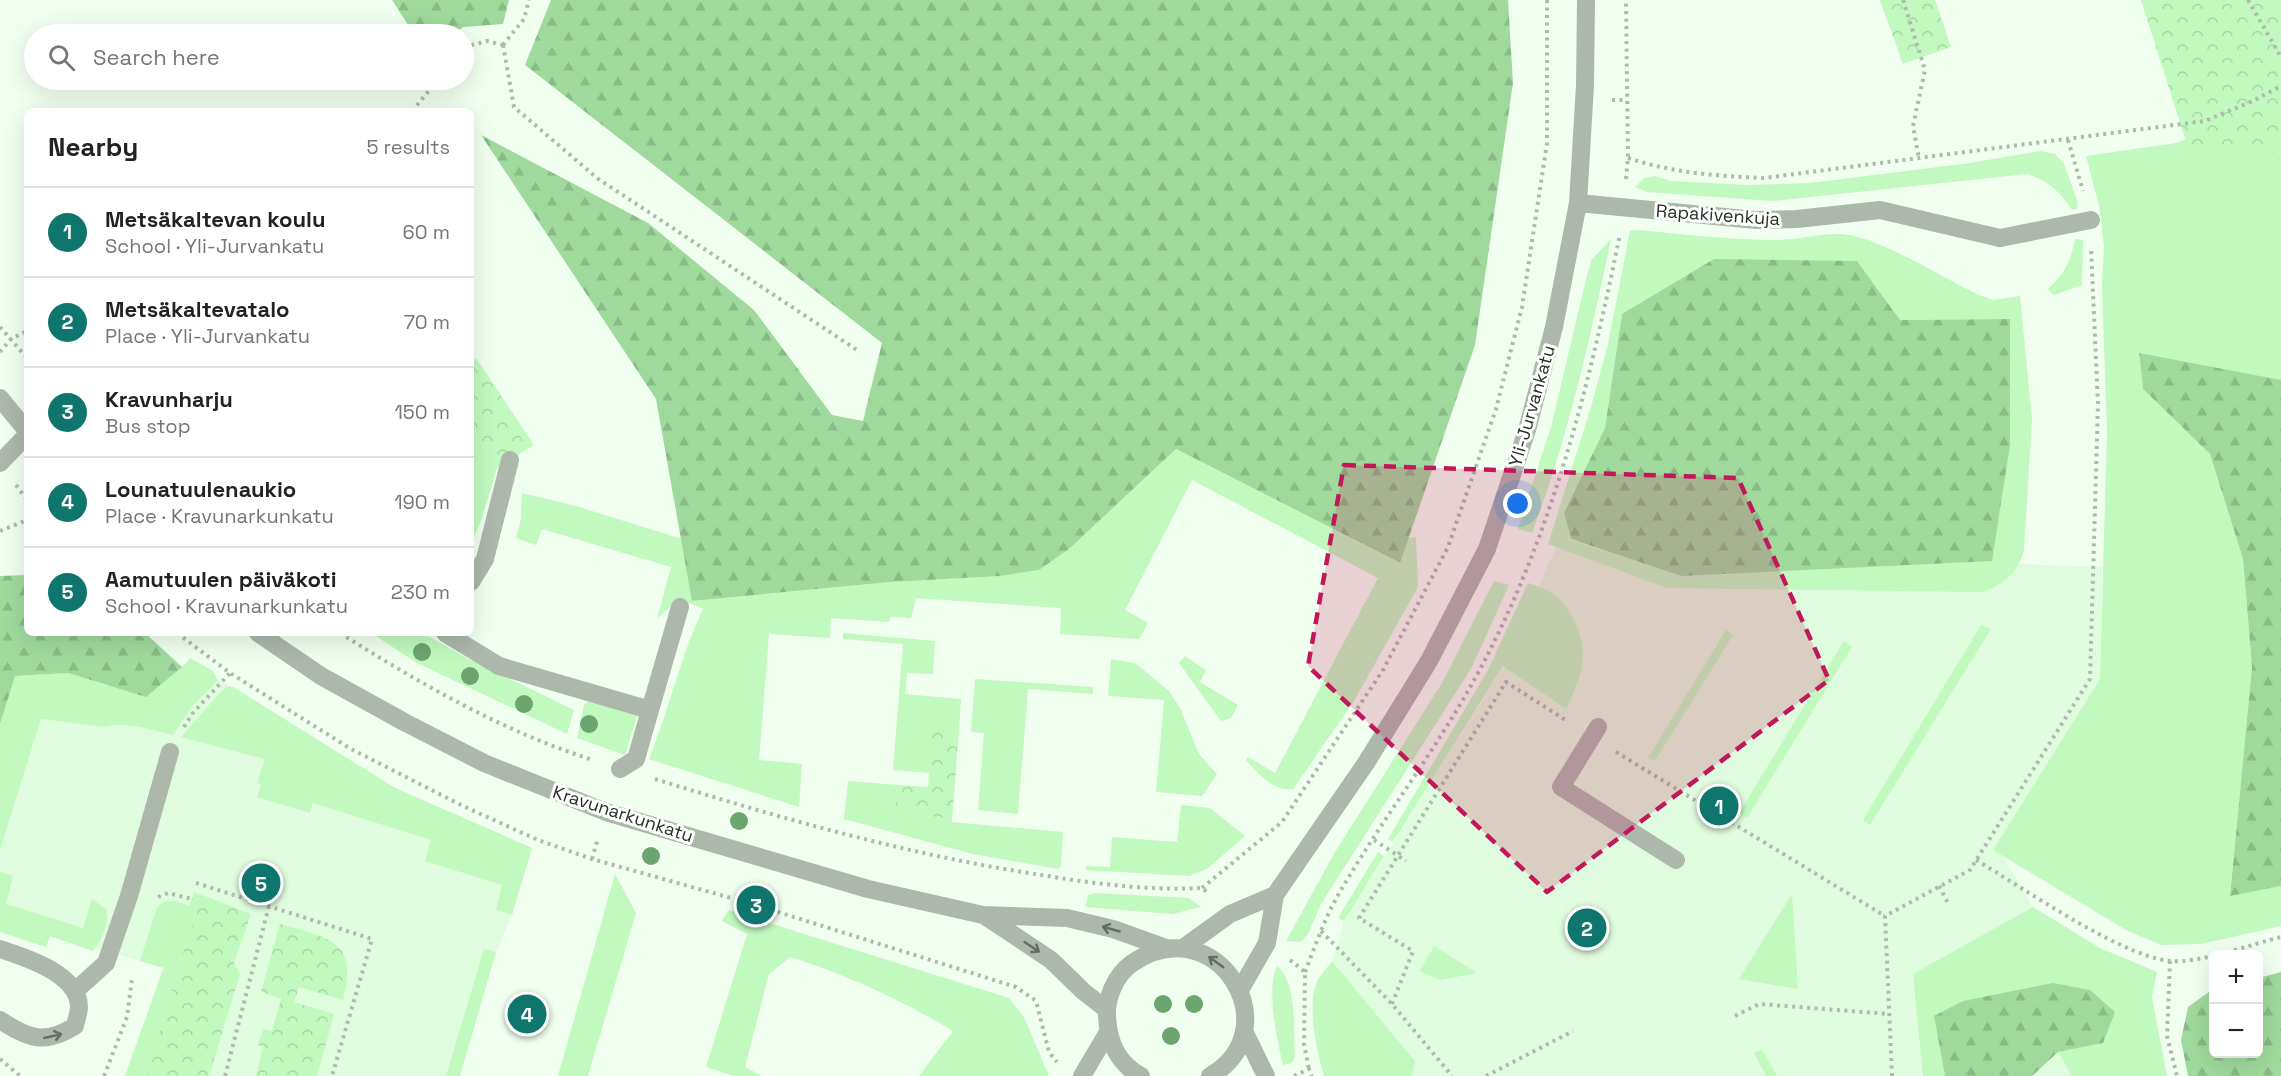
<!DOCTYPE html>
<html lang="en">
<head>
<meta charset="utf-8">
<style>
	body { margin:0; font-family:"Space Grotesk",sans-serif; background:#f2f2f2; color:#222 }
	.controls { position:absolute; right:18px; bottom:18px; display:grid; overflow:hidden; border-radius:9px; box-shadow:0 6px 24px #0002 }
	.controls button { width:54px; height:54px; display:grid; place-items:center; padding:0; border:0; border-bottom:2px solid #e0e0e0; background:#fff; color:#222; font:30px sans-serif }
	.you { position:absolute; left:1518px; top:504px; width:21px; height:21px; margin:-15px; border:4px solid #fff; border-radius:50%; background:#1a73e8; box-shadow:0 0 0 9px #1a73e833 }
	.badge { display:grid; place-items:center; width:39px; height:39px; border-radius:50%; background:#0f766e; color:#fff; font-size:20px; font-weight:700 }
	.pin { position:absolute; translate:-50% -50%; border:3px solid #fff; box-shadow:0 2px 6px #0006 }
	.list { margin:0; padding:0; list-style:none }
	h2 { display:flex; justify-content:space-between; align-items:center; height:78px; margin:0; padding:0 24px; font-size:26px }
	h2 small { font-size:20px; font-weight:400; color:#767676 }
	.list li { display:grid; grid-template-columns:39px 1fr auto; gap:18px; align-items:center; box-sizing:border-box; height:90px; padding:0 24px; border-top:2px solid #e0e0e0 }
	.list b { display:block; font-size:22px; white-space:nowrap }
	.list p { margin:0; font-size:20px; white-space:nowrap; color:#767676 }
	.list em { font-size:20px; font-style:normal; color:#767676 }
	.icon { flex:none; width:33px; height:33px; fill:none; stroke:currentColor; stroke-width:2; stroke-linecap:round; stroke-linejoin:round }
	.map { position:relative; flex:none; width:2281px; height:1076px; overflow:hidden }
	.search { position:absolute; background:#fff; box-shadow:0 6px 24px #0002; left:24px; top:24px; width:450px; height:66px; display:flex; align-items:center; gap:15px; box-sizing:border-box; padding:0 21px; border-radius:33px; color:#767676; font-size:22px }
	.panel { position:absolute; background:#fff; box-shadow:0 6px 24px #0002; left:24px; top:108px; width:450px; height:528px; border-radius:9px }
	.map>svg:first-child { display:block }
	.built { fill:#e0fcde }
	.grass { fill:#c1f9be; fill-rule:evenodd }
	.forest { fill:url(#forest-firs) }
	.park { fill:url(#park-crowns) }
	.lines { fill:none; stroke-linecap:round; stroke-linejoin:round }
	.path { stroke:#aebaad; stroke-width:4; stroke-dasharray:3 4.5; stroke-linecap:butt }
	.service { stroke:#adb7ac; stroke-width:18 }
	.minor { stroke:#adb7ac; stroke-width:18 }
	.tertiary { stroke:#adb7ac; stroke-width:18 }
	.tree { fill:#6da570 }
	.oneway { stroke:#636d62 }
	.marked { fill:#c2185b; fill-opacity:0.2; stroke:#c2185b; stroke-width:4.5; stroke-dasharray:12 8; stroke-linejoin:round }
	.labels { text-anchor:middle; stroke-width:6; stroke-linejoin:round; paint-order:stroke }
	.street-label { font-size:18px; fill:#273026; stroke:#fff }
</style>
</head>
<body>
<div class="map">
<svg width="2281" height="1076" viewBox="0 0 2281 1076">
	<defs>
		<pattern id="forest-firs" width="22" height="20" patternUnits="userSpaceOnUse" patternTransform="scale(1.5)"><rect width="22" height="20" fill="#9fda9c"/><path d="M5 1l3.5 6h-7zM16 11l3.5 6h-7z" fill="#89bb86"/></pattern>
		<pattern id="park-crowns" width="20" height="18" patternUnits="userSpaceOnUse" patternTransform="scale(1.5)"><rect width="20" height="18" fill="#c1f9be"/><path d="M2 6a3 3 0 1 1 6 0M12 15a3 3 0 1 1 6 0" fill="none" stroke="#a6d6a3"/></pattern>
	</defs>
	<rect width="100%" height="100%" fill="#f1fff0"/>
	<path class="built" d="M1556,547L2102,567L2100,679L1998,846L2033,907L1914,974L1923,1076H1402L1407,1051L1332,961L1344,921L1504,666Z
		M218,680L233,687L395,788L532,848L512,915L496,952L460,1076H125L163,967L0,923V850L41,719L103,727Z
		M2058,1052L2072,1076H2032Z"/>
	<path class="grass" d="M2281,100V380L2139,354L2143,389L2210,454L2243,559L2252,667L2230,895L2281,886V926L2201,944L2161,945L2126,930L1993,850L2100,679L2107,432L2102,285L2104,247L2099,206L2086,156L2176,143L2253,115Z
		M2040,151L2055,154L2064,164L2078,203L2077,209L2072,210C2059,191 2049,181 2027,174L1773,201L1647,192L1635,187L1644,178L1655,176L1671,181L1747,185L1810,183L1970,163Z
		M1636,230C1683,234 1730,240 1777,240C1803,240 1829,230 1854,236C1894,246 1941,277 1979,295L1993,300L2020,296L2032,419L2024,550C2017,574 2004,584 1982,592L1667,588L1548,544L1591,407L1608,344L1630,231ZM1857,261L1900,320L2010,319L1681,576L1571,540L1564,513L1605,429L1622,314Z
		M1611,239C1590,339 1568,438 1532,533L1518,529L1551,427L1588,271L1592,259Z
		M2075,239L2083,240L2082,285L2054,295L2048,289C2065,273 2071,261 2075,239Z
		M471,429L497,468L481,521L471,544Z
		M1176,449L1399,563L1408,538L1416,537L1418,587L1354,701L1293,789C1273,792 1259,774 1246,760L1248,757L1275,773L1378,578L1192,480L1125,610L1148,623L1139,639L1060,634L1061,608L916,598L911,618L890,617L889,622L831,618L830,638L769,634L759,760L802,764L799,807L649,759C669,710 680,657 703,609C681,598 673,602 657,619L671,567L542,529L536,545L516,538L521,519L522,493L576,506L682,539L693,601L891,582L1000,576L1039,570L1069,549Z
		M1494,581L1509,585L1472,667L1321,904L1308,934L1301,942L1286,941L1335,852L1442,683Z
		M1528,583C1535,586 1544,588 1550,592C1559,596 1567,608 1572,616C1591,653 1583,673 1566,709L1503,666L1393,842L1388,839L1488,670Z
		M1981,625L1991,629L1870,825L1863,820Z
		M1726,630L1733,635L1655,761L1648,758Z
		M371,633H423L467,658L574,710L567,734L417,663Z
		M843,633L935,641L933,674L907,673L905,694L961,699L959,732L932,731L930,773L893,770L903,644L843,639Z
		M1844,641L1852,647L1747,818L1739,813Z
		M1185,656L1206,670L1200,682L1238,705L1231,718L1221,721L1179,663Z
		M190,658L213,671L218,680L190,709L173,735C150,729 126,721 103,727L41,719L0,850V724L14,676L68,673L109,686L182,667Z
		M1111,659L1135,663L1169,691L1180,708L1199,754L1217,774L1202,796L1156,792L1164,700L1108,696Z
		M975,679L1093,687V694L1028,689L1018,814L978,810L984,733L971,732Z
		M225,687H233L395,788L532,848L512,915L496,910L502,885L425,861L431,840L313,803L310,813L257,797L261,784L257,783L265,759L181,737Z
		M589,701L627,709L637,716L625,755L577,738L584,705Z
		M848,781L898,785L895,812L952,819V822L1063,832L1061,866L1058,869L973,854L844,819Z
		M1181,805L1210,808L1245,836L1207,869L1189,876L1086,870V866L1110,867L1112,837L1177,842Z
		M1378,852L1384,856L1344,921L1338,918Z
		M0,872L13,876L6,904L83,928L92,899L107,910C108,925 102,940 93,951L50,936L46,947L0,932Z
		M615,874L636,913L588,1076H558Z
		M1095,893L1189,898L1201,907L1172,914L1085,907L1088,895Z
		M1792,894L1798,989L1739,979Z
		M165,901H175L197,908L146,1076H125L164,968L140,961L157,907Z
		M2033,907L2100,948L2157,972L2152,997L2167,1076H2072L2058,1052L2103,1043L1934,1016L1945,1076H1923L1913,974Z
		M728,910L1009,998L1024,1017L1049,1076H919L953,1031C901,1000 848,975 790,957L769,974L745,1067L762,1076H734L706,1067L747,934L722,921Z
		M1434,946L1477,973L1440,980L1420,971Z
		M484,949L496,952L460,1076H446Z
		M1332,961L1415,1061L1412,1076H1324C1317,1053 1307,1007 1316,984C1319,976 1327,968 1332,961Z
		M1277,966C1298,983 1293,1031 1295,1057L1291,1063L1283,1065C1277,1039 1266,990 1277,966Z
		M1762,1049L1777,1076H1766L1754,1053Z"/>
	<path class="forest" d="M392,0H509L503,24L463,27L455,34H414Z
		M551,0H1508L1513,83L1475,345L1400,563L1176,449L1069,549L1039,570L1000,576L891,582L692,601L656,399L481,135L648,223L754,310L832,415L863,421L882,343L525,65Z
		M1714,259L1857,261L1900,320L2010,319V445L1992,561L1681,576L1571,539L1564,513L1605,428L1622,314Z
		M2139,353L2281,380V886L2230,896L2252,667L2243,559L2210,454L2143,389Z
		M27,575V633H145L182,667L146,697L68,673L15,676L0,724V576Z
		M2281,972V1076H2188L2181,1040L2188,1007L2213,989L2214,1054H2258L2259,978Z
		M2053,983L2090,990L2115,1012L2103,1043L2058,1052L2032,1076H1945L1934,1016L1963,1001Z"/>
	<path class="park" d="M1880,0H1935L1951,47L1903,64Z
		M2141,0H2281V153L2188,148Z
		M476,358L534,445L497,468L471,429V360Z
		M932,730L959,732L952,819L895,812L898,785L928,787Z
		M194,892L251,914L234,963L240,974L209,1076H146L197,908L190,905Z
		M280,924C329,938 359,940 343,1000L299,987L294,1002L334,1014L317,1076H256L263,1047L258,1045L263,1029L272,1031L281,999L261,992Z"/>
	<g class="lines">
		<path class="path" d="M1903,0L1925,70L1913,126L1919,159
			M2248,0L2281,57
			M503,45L514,107L597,178L860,352
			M503,45L524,19L529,0
			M464,47L487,41L503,45
			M1612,100H1626
			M412,111L438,80
			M2068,140L2083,191
			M1628,158C1673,173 1717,176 1764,178L2205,121L2253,101L2281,86
			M1626,179L1628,158L1626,0
			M0,327L27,358
			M0,352L11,339L27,331
			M16,485L27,500
			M0,531L27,520
			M177,633L230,673L351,749L463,806L538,840L592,859L756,905L1016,987L1036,1001L1049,1052L1057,1062
			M340,633C419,683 504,732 593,760
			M184,727L192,714L230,673
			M1616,752L1885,916
			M655,779C780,818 905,854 1035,874C1090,883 1146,891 1202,888L1208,893
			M1374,840L1406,861
			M592,859L598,838
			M1976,860C2022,887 2120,956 2170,961C2198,964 2252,944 2281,937
			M196,883L372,939L332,1076
			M1939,886L1948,903
			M1202,888L1282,822L1383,670L1448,547L1496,409L1522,307L1547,143V0
			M158,897L168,893L192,899
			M1321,931L1392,1004L1452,1076
			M1290,960L1305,972L1304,1044L1309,1069
			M2170,961L2167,1036L2177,1076
			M1305,972C1315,947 1324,920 1337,897C1381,820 1436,751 1478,673C1552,536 1589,387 1620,234
			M1392,1004L1413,951L1359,918L1506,682L1567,721
			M1735,1016L1759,1004L1889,1014
			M0,1059L20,1076
			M104,1076L127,1017L132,979
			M225,1076L269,906
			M1294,1076L1309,1069L1312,1076
			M1486,1076L1573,1031
			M1892,1076L1885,916L1970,870L2090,679L2098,404L2091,248"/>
		<path class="service" d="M2000,238L2091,220
			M471,582L485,559L510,460
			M445,633L499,666L650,710L636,759L620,769
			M650,710L680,607
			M1598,727L1561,787L1676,860
			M75,991L106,963L129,896L170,752"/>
		<path class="minor" d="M1578,203L1756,220L1797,219L1880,210L2000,238
			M0,463L27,435
			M1183,948L1230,914L1275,895
			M0,949C25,957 79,974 79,1007C79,1013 76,1020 75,1026C45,1045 29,1039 0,1020
			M1240,990L1267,943L1275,895L1366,763L1429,661L1487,549L1527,430L1554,327L1578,203L1585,85L1586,0
			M1082,1076L1108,1032"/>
		<path class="tertiary" d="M0,398L27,431
			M258,633L321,676L406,723L484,763L606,812L868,889L983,915L1067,918L1113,929L1166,948
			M985,916L1051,960L1084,992L1106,1009
			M1244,1031L1266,1076
			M1141,1076C1118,1064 1108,1041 1107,1016C1106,997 1116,975 1131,964C1216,905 1292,1029 1210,1076"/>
	</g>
	<g class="tree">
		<circle cx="422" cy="652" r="9"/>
		<circle cx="470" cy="676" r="9"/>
		<circle cx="524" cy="704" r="9"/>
		<circle cx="589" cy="724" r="9"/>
		<circle cx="739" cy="821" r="9"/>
		<circle cx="651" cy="856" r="9"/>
		<circle cx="1163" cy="1004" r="9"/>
		<circle cx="1194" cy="1004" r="9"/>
		<circle cx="1171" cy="1036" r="9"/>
	</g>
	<defs><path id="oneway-shaft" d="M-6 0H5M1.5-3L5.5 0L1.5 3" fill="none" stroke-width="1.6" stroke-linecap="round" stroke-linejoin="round" transform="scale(1.5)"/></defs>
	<g class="oneway">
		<use href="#oneway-shaft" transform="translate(1111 929) rotate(-164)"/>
		<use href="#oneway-shaft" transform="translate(1032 947) rotate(34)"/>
		<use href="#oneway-shaft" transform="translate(1216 962) rotate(-144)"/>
		<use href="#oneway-shaft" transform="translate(53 1036) rotate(-13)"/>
	</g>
	<path class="marked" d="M1344,465L1738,478L1829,680L1547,892L1308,666Z"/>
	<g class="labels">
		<g class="street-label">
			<text transform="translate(1718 215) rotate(4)" y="6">Rapakivenkuja</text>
			<text transform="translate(1532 406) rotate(-74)" y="6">Yli-Jurvankatu</text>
			<text transform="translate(623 814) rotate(18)" y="6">Kravunarkunkatu</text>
		</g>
	</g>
</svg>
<div class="controls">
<button>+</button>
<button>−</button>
</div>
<div class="you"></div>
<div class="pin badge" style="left:1719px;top:806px">1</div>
<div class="pin badge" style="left:1587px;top:928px">2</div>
<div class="pin badge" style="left:756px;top:905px">3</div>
<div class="pin badge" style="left:527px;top:1014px">4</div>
<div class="pin badge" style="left:261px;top:883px">5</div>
<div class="search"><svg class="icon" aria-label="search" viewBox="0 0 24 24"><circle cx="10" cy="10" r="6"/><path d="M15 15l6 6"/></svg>Search here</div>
<section class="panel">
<h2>Nearby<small>5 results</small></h2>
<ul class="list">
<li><span class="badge">1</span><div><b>Metsäkaltevan koulu</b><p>School · Yli-Jurvankatu</p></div><em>60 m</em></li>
<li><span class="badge">2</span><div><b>Metsäkaltevatalo</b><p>Place · Yli-Jurvankatu</p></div><em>70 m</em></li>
<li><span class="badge">3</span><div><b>Kravunharju</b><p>Bus stop</p></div><em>150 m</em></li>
<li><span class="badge">4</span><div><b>Lounatuulenaukio</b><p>Place · Kravunarkunkatu</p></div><em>190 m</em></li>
<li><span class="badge">5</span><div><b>Aamutuulen päiväkoti</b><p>School · Kravunarkunkatu</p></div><em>230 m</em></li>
</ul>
</section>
</div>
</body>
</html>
